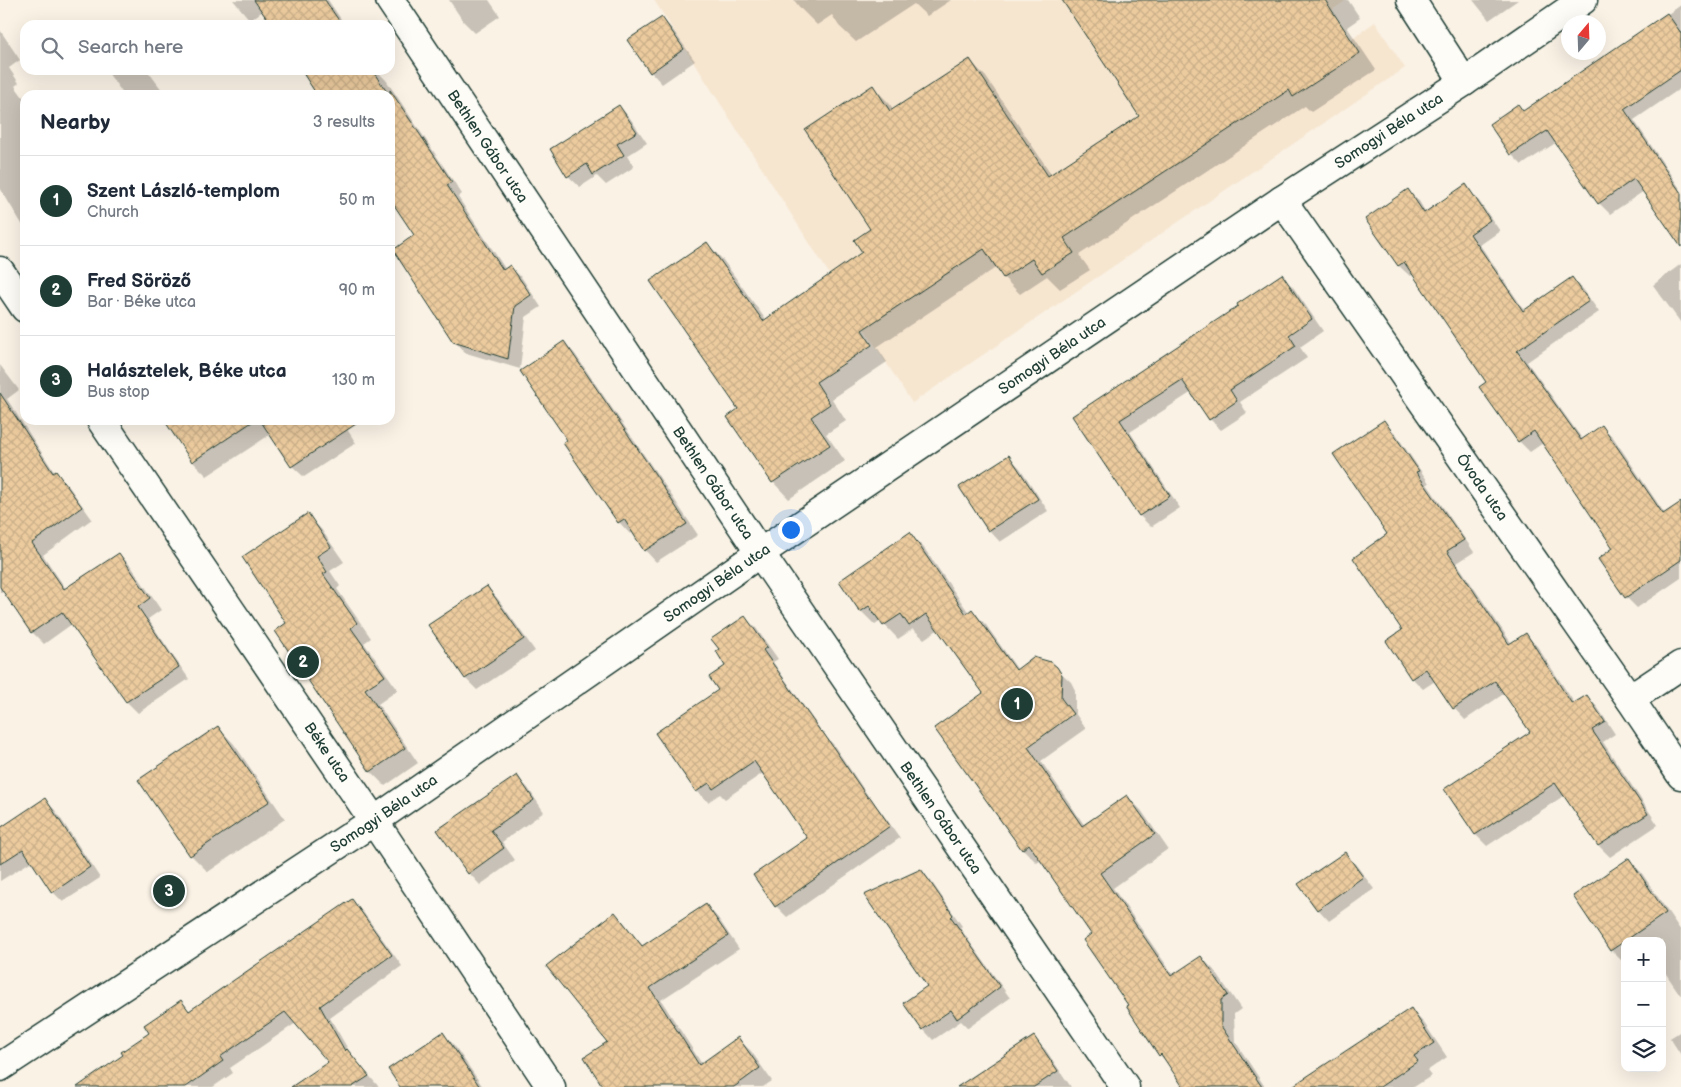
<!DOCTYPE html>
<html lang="en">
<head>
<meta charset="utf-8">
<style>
	body { margin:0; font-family:"Balsamiq Sans",sans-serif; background:#f2f2f3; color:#1f2937 }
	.controls { position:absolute; right:15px; bottom:15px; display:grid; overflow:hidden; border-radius:10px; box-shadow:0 5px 20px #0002 }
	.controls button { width:45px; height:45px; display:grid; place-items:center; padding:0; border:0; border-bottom:1px solid #e0e1e3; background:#fff; color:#1f2937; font:25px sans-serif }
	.compass { position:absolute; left:1561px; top:15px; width:45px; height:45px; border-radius:50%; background:#fff; box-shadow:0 5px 20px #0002; rotate:19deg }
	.you { position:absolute; left:790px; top:529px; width:18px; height:18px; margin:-12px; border:4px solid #fff; border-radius:50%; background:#1a73e8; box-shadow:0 0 0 8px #1a73e833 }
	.badge { display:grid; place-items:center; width:32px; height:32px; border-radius:50%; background:#1f3d34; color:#fff; font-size:16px; font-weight:700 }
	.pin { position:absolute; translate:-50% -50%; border:2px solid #fff; box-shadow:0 1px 5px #0006 }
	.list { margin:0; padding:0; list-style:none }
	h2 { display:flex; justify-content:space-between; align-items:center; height:65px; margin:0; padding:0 20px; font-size:21px }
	h2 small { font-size:16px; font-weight:400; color:#747a83 }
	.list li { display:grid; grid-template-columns:32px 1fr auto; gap:15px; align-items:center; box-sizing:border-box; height:90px; padding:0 20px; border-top:1px solid #e0e1e3 }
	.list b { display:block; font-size:19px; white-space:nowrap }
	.list p { margin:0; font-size:16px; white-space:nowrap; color:#747a83 }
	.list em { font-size:16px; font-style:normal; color:#747a83 }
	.icon { flex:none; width:28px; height:28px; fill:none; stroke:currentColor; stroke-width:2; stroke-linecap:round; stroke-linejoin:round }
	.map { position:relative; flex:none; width:1681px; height:1087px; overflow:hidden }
	.search { position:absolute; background:#fff; box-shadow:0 5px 20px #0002; left:20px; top:20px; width:375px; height:55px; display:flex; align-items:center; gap:12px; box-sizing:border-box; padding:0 18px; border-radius:15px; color:#747a83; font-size:19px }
	.panel { position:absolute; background:#fff; box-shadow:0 5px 20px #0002; left:20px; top:90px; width:375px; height:335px; border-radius:15px }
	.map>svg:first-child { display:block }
	.built { fill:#f6e6d0 }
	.shadow { fill:#0003 }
	.building { fill:url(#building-cross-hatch); stroke:#1f3d34 }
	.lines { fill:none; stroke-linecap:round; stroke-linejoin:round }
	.minor-casing { stroke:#1f3d34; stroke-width:31 }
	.minor { stroke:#fdfcf7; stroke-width:28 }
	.labels { text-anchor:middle; stroke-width:4; stroke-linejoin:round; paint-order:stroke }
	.street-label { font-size:15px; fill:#1f3d34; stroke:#fdfcf7 }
</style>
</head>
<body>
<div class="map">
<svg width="1681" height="1087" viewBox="0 0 1681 1087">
	<defs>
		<pattern id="building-cross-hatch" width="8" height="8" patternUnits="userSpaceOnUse" patternTransform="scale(1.25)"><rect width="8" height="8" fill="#eccb9e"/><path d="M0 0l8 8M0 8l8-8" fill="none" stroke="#caaf89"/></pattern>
	</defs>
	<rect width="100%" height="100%" fill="#faf2e5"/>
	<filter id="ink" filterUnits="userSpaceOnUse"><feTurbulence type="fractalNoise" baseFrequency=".02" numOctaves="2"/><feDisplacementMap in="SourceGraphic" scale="10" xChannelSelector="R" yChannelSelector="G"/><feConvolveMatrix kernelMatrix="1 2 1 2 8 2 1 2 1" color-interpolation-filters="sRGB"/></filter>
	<g filter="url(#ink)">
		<path class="built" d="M654,0H1344L1345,1L1332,10L1351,39L1375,22L1405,68L912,403Z"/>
		<path class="shadow" d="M233,0H328L345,25H272L263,11L250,20Z
			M449,0H489L500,16L475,33L463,21Z
			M794,0H951L927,16L914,4L856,42L839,26L832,15L817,25L800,8Z
			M1064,0H1348L1360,18L1347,27L1376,70L1311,112L1305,106L1079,255L1090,270L1060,289L1047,276L1020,294L1004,278L997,267L877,347L887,362L832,399L846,421L826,434L845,461L789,499L773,482L740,410L707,243L723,260L766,320L863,252L872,229L873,87L889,103L894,110L970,60L986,77L1052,175L1141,116Z
			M1473,0H1518L1489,20Z
			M1681,5V88L1634,120L1681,190V245L1644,191L1610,214L1599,203L1557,142L1522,165L1511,154L1491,124L1518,106L1524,112Z
			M662,18L673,30L695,61L662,84L651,72Z
			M0,30L20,60L9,68L19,83L15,86L25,100V229L0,188Z
			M106,70H147L165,94L124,95Z
			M302,70H376L386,80L462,194L458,197L506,270L510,267L522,278L541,307L526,317L520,369L466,353L454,341L416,236L390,196V95H319Z
			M619,106L630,118L647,143L627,156L634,167L606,185L597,176L580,187L568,176Z
			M1465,186L1476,197L1500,231L1480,245L1525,311L1572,278L1583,289L1599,312L1527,362L1583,440L1602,427L1613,437L1665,514L1681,504V578L1637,608L1626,597L1600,559L1615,549L1543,443L1530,452L1519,441L1481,387L1488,382L1414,274L1410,276L1399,266L1367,219L1408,191L1419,201L1426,213Z
			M1681,264V323L1653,285Z
			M1281,276L1293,287L1323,331L1300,347L1307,358L1240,402L1247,413L1221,430L1210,419L1192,392L1130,432L1180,508L1151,527L1140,516L1074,417L1240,306Z
			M564,342L575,354L666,487L698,535L656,562L645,550L633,532L630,534L619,522L568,441Z
			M0,365L19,390L7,399L55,473L67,484L92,519L43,555L66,589L119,554L131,566L161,610L148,619L189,679L138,713L127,702L72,624L44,644L32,632L4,590L0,593Z
			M165,420H341L356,443L304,477L292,466L271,434L207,476L193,462Z
			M1384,422L1395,433L1429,483L1427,484L1474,552L1457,563L1512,644L1525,634L1537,646L1575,704L1587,696L1598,708L1615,734L1603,742L1658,825L1610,857L1599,846L1565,795L1487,846L1476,835L1446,789L1531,733L1505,693L1465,720L1454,708L1435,681L1423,689L1412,678L1389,535Z
			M1009,457L1020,468L1048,511L1000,542L989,530Z
			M307,515L321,529L344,562L330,571L340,586L337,589L371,638L364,643L398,690L378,704L418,763L385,786L371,772L277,631L288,624Z
			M910,534L924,548L969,613L972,611L986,625L1018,670L1056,668L1071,682L1075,690V713L1086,729L1041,761L1085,826L1127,796L1141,810L1168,849L1113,888L1174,976L1201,957L1215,971L1241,1009L1234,1014L1235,1041L1265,1087H1185L1168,1063L1160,1055L1128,1006L1129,1005L1093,935L1041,860L1037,863L1023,849L985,693L939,629L924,639L913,629L898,639L881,621L875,625L861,611Z
			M487,587L498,599L535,651L477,690L466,679L430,625Z
			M744,617L756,628L778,659L773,662L824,735L833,744L873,803L880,810L900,838L787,917L776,906L809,838L763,773L725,799L720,794L708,802L697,791L720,690Z
			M218,727L234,744L285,819L208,872L191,855Z
			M517,777L528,788L544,812L502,842L515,860L480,885L469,873Z
			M45,800L55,810L100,878L63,902L53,892L32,861L0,881V829Z
			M1345,853L1356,865L1374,889L1329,921L1318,909Z
			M1629,860L1641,872L1681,931V996L1662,968V941H1625V959L1622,961L1611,950Z
			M921,870L931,881L962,926L960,928L1010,998L968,1028L961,1021L933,1040L923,1029L929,986Z
			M352,901L363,912L402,966L330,1018L352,1056L379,1087H293L330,1063L296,1023L230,1068L233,1073L213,1087H79L125,1056L151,1033L180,1001L191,1012Z
			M706,905L718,918L739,949L661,1000L702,1064L738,1039L751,1051L772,1081L763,1087H605L609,1042L615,913L643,946Z
			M1410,1009L1424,1023L1447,1057L1427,1071L1431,1076L1414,1087H1293Z
			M1681,1031V1055L1670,1038Z
			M443,1034L454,1045L483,1087H402Z
			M1034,1038L1045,1049L1071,1087H988Z"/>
		<path class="building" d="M254,0H325L342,25H271Z
			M1062,0H1325L1360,53L1293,97L1289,90L1064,238L1074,253L1042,273L1032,259L1003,278L984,249L862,330L872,345L816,382L830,404L811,417L830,445L772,483L727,417L738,409L650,281L707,242L763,321L862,252L854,240L870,229L805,130L873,85L890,111L970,59L1048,176L1139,116Z
			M1667,13L1681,33V70L1624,109L1681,193V247L1634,179L1598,204L1547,131L1510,155L1489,124L1518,104L1523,111Z
			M662,17L684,49L650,73L627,40Z
			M301,70H372L389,95H317Z
			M390,90L452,182L447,185L503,270L510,265L531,295L515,306L508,359L453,342L393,250L414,235L390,199Z
			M619,105L637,132L617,144L624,155L593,175L587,164L567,177L550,149Z
			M1466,184L1490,220L1470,234L1523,311L1572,277L1589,301L1517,351L1581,440L1602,425L1663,514L1681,502V560L1625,598L1598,559L1613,548L1534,431L1518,442L1479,387L1486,382L1404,262L1398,266L1365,219L1408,189L1424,213Z
			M1282,274L1312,319L1289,335L1296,346L1230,390L1237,401L1209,420L1182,380L1120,420L1170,496L1139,516L1072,416L1238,306L1237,304Z
			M564,341L655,474L687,524L644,551L624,519L618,523L563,443L567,440L520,371Z
			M0,393L53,473L56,471L82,507L32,543L64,589L119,553L150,598L138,607L179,667L126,702L62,612L31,633L0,587Z
			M164,420H255L192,462Z
			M260,420H362L291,467Z
			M1384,420L1419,471L1416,472L1464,540L1447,551L1509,644L1526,633L1572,704L1587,695L1605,722L1592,730L1648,814L1598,846L1555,783L1475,835L1444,789L1530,732L1495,681L1453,709L1426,669L1411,679L1386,641L1402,630L1353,558L1387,534L1333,454Z
			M1009,455L1038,499L988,531L959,487Z
			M308,513L331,547L317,556L327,572L323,574L357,623L351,628L385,676L365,689L405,748L370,772L275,631L286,623L242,557Z
			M910,532L966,614L972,609L1016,670L1033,657L1051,662L1057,667L1062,675L1061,698L1073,714L1028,747L1082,826L1127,795L1155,834L1100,873L1171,976L1201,956L1228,995L1221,1000V1026L1262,1087H1183L1161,1054L1159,1056L1126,1006L1128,1005L1083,940L1091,934L1029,844L1022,850L934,728L983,693L926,614L909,626L901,614L883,626L869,606L860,612L839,581Z
			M487,586L524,639L465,679L428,625Z
			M745,616L767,647L763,650L821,732L822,731L868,798L870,797L890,826L775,907L753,875L807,838L754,761L713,789L709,783L696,792L655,733L718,690L709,677L725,666L716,651L719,649L711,639Z
			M218,726L270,801L190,856L138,780Z
			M517,775L534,800L491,830L504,848L468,874L437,830Z
			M45,798L90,867L52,893L23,849L0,864V828Z
			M1345,852L1363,877L1317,910L1298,884Z
			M1629,858L1666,913L1610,951L1573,896Z
			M921,869L953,915L951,917L1000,987L957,1019L951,1010L922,1030L903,1003L927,986L864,895Z
			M352,899L392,955L320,1006L345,1051L347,1049L369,1076L352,1087H291L328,1062L285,1012L220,1057L223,1061L186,1087H77L123,1055L121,1052L149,1033L144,1025L181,1000L189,1011Z
			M706,904L728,936L650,988L699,1065L738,1037L760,1068L734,1087H603L584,1057L607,1042L546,966L615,912L642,946Z
			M1411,1008L1434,1043L1414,1056L1418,1061L1380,1087H1291Z
			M443,1032L480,1087H400L388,1069Z
			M1034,1036L1058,1071L1034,1087H957Z"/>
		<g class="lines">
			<defs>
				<g id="minor">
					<path id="s1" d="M390,0L760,553L1125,1087"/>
					<path d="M1411,0L1464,82"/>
					<path id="s2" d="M1282,200L1630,699L1681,775"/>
					<path d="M0,271L25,308"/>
					<path id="s3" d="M101,420L374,821L551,1087"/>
					<path d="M1630,699L1681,665"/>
					<path id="s4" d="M0,1067L374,821L760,553L1282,200L1464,82L1583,0"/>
				</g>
			</defs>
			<use href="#minor" class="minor-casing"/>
			<use href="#minor" class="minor"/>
		</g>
	</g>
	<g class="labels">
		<g class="street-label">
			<text dy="5" stroke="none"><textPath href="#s4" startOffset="1675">Somogyi Béla utca</textPath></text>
			<text dy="5" stroke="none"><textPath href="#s1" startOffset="176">Bethlen Gábor utca</textPath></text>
			<text dy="5" stroke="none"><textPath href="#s4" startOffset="1270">Somogyi Béla utca</textPath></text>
			<text dy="5" stroke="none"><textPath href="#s1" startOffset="581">Bethlen Gábor utca</textPath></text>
			<text dy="5" stroke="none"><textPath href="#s2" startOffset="350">Óvoda utca</textPath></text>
			<text dy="5" stroke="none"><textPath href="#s4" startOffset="865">Somogyi Béla utca</textPath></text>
			<text dy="5" stroke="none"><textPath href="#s3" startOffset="402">Béke utca</textPath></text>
			<text dy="5" stroke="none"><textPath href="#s4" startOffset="460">Somogyi Béla utca</textPath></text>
			<text dy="5" stroke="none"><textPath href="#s1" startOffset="986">Bethlen Gábor utca</textPath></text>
		</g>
	</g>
</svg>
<div class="controls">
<button>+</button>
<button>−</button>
<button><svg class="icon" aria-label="layers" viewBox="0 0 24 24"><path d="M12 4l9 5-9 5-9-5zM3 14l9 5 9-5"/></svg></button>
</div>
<svg class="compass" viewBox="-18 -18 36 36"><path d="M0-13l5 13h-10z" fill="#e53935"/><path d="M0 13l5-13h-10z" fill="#747a83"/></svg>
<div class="you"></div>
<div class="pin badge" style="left:1017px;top:704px">1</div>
<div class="pin badge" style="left:303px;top:662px">2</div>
<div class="pin badge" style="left:169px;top:891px">3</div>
<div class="search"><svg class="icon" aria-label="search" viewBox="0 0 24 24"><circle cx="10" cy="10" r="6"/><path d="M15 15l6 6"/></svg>Search here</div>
<section class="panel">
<h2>Nearby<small>3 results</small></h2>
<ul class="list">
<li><span class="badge">1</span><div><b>Szent László-templom</b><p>Church</p></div><em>50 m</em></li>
<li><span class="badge">2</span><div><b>Fred Söröző</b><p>Bar · Béke utca</p></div><em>90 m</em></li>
<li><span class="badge">3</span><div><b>Halásztelek, Béke utca</b><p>Bus stop</p></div><em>130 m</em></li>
</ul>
</section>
</div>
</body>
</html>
